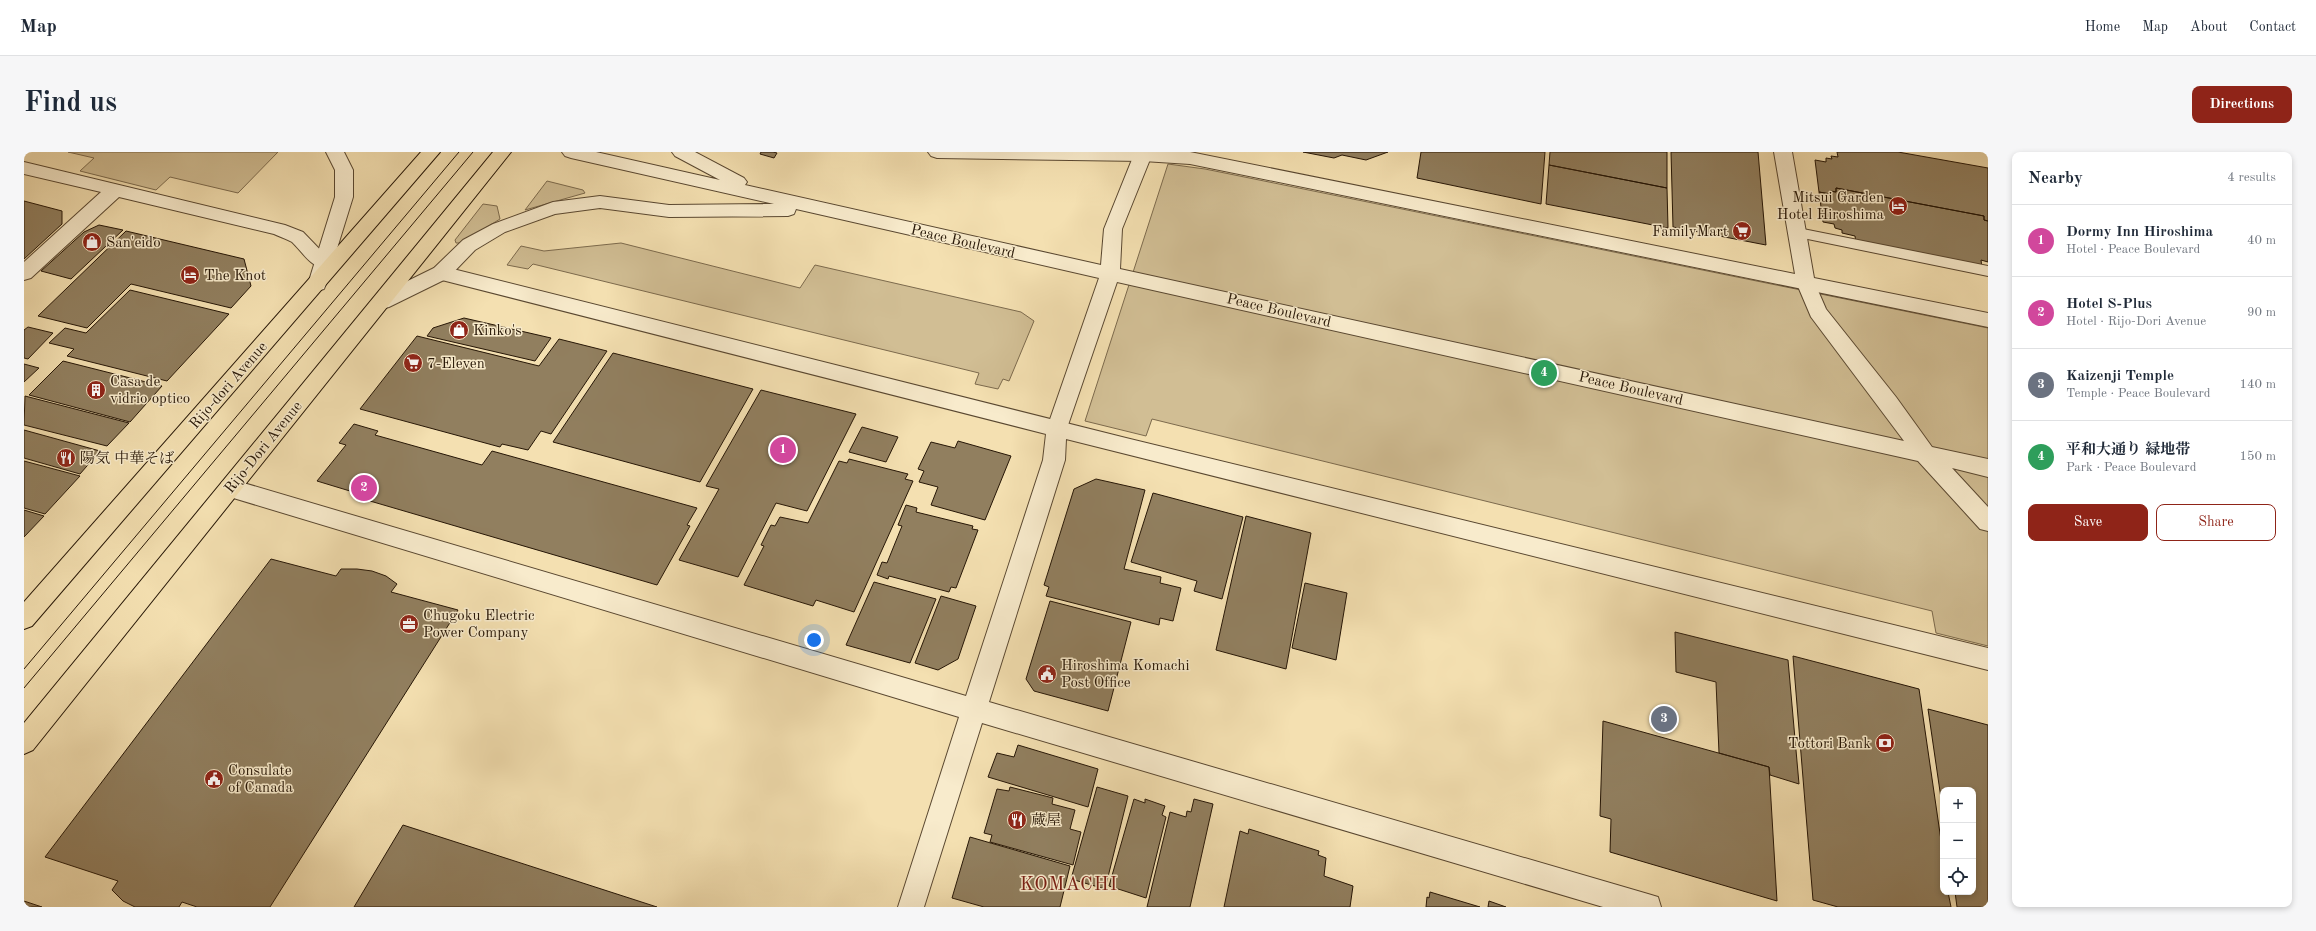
<!DOCTYPE html>
<html lang="en">
<head>
<meta charset="utf-8">
<style>
	body { margin:0; font-family:"Old Standard TT","Noto Serif JP",serif; background:#f6f6f7; color:#1f2937 }
	.controls { position:absolute; right:12px; bottom:12px; display:grid; overflow:hidden; border-radius:8px; box-shadow:0 2px 6px #0003 }
	.controls button { width:36px; height:36px; display:grid; place-items:center; padding:0; border:0; border-bottom:1px solid #e0e1e3; background:#fff; color:#1f2937; font:20px sans-serif }
	.you { position:absolute; left:790px; top:488px; width:14px; height:14px; margin:-10px; border:3px solid #fff; border-radius:50%; background:#1a73e8; box-shadow:0 0 0 6px #1a73e833 }
	.badge { display:grid; place-items:center; width:26px; height:26px; border-radius:50%; background:#8f2418; color:#fff; font-size:13px; font-weight:700 }
	.pin { position:absolute; translate:-50% -50%; border:2px solid #fff; box-shadow:0 1px 4px #0006 }
	.list { margin:0; padding:0; list-style:none }
	h2 { display:flex; justify-content:space-between; align-items:center; height:52px; margin:0; padding:0 16px; font-size:17px }
	h2 small { font-size:13px; font-weight:400; color:#747a83 }
	.list li { display:grid; grid-template-columns:26px 1fr auto; gap:12px; align-items:center; box-sizing:border-box; height:72px; padding:0 16px; border-top:1px solid #e0e1e3 }
	.list b { display:block; font-size:15px; white-space:nowrap }
	.list p { margin:0; font-size:13px; white-space:nowrap; color:#747a83 }
	.list em { font-size:13px; font-style:normal; color:#747a83 }
	.actions { display:flex; gap:8px; padding:12px 16px }
	.actions a { flex:1; padding:9px 0; border:1px solid #8f2418; border-radius:8px; text-align:center; font-size:14px; color:#8f2418 }
	.actions .main { background:#8f2418; color:#fff }
	.icon { flex:none; width:22px; height:22px; fill:none; stroke:currentColor; stroke-width:2; stroke-linecap:round; stroke-linejoin:round }
	.map { position:relative; flex:none; width:1964px; height:755px; overflow:hidden; border-radius:8px }
	header { display:flex; align-items:center; gap:24px; box-sizing:border-box; height:56px; padding:0 20px; background:#fff; border-bottom:1px solid #e0e1e3 }
	header strong { font-size:19px }
	nav { display:flex; gap:22px; margin-inline-start:auto; font-size:14px }
	.intro { display:flex; align-items:center; justify-content:space-between; box-sizing:border-box; height:96px; padding:0 24px }
	h1 { margin:0; font-size:28px }
	.button { padding:10px 18px; border-radius:8px; background:#8f2418; color:#fff; font-size:14px; font-weight:700 }
	main { display:flex; gap:24px; padding:0 24px }
	aside { flex:1; background:#fff; border-radius:8px; box-shadow:0 2px 6px #0003 }
	.map>svg:first-child { display:block }
	.green { fill:#d1be94; stroke:#7c6a4d }
	.building { fill:#917f5f; stroke:#261606 }
	.lines { fill:none; stroke-linecap:round; stroke-linejoin:round }
	.service-casing { stroke:#5a4831; stroke-width:2 }
	.minor-casing { stroke:#5a4831; stroke-width:2 }
	.tertiary-casing { stroke:#5a4831; stroke-width:2 }
	.trunk-casing { stroke:#261606; stroke-width:2 }
	.service { fill:#f8ebcc; fill-rule:evenodd }
	.minor { fill:#f8ebcc; fill-rule:evenodd }
	.tertiary { fill:#f8ebcc; fill-rule:evenodd }
	.trunk { fill:#f4e0b1; fill-rule:evenodd }
	.tram { stroke:#261606; stroke-width:1 }
	.labels { text-anchor:middle; stroke-width:3; stroke-linejoin:round; paint-order:stroke }
	.poi-label { font-size:15px; fill:#261606; stroke:#f8ebcc; text-anchor:start }
	.street-label { font-size:15px; fill:#261606; stroke:#f8ebcc }
	.near-neighbourhood-label { font-size:19px; letter-spacing:1px; fill:#7a1f14; stroke:#f8ebcc }
</style>
</head>
<body>
<header>
<strong>Map</strong>
<nav><a>Home</a><a>Map</a><a>About</a><a>Contact</a></nav>
</header>
<div class="intro"><h1>Find us</h1><a class="button">Directions</a></div>
<main>
<div class="map">
<svg width="1964" height="755" viewBox="0 0 1964 755">
	<rect width="100%" height="100%" fill="#f4e0b1"/>
	<filter id="stains"><feTurbulence type="fractalNoise" baseFrequency=".005" numOctaves="4"/><feColorMatrix values="0 0 0 0 .2 0 0 0 0 .09 0 0 0 0 .02 0 0 0 .5 -.17"/></filter>
	<radialGradient id="worn" r=".72"><stop offset=".6" stop-color="#630" stop-opacity="0"/><stop offset="1" stop-color="#630" stop-opacity=".3"/></radialGradient>
	<path class="green" d="M44,0H254L214,41L146,25L132,38L56,19L70,6Z
		M1144,12L1181,17L1964,176V494L1912,481L1908,459L1128,267L1122,284L1061,269Z
		M523,29L559,38L561,41L501,58Z
		M459,52L473,54L476,67L437,91H432L431,88Z
		M597,91L776,136L791,113L997,160L1010,169L985,229L979,227L974,237L951,232L955,221L509,112L504,117L483,113L497,94L520,99Z"/>
	<path class="building" d="M737,0H749L753,1L750,6L736,2Z
		M1279,0H1364L1342,8L1318,3L1310,6Z
		M1397,0H1521L1517,52L1393,26Z
		M1526,0H1643V36L1525,13Z
		M1647,0H1734L1742,93L1649,75Z
		M1813,0H1874L1964,16V69L1960,68V64L1812,36V40L1806,39V42L1795,40L1791,8L1802,10V6L1808,7L1807,4L1814,5Z
		M1525,13L1643,36L1644,76L1522,52Z
		M1812,36L1960,64V68L1964,69V110L1957,108L1958,116L1832,91L1831,84L1818,81V78L1811,76L1810,72L1799,70L1795,40L1806,42V39L1812,40Z
		M0,49L38,59V72L0,107Z
		M75,73L99,78L47,127L17,119L60,80Z
		M102,79L220,107L227,134L207,156L107,132L63,176L14,164Z
		M106,138L205,162L143,229L43,204L50,197L25,191L41,176L62,181Z
		M440,166L527,186L511,209L403,184L409,176Z
		M4,175L29,181L4,207L0,206V178Z
		M393,184L515,214L535,187L583,199L527,282L517,279L504,298L478,292L476,295L336,257Z
		M589,201L729,237L676,330L529,290Z
		M39,209L138,234L106,270L5,243Z
		M0,212L15,216L0,230Z
		M737,238L832,262L783,359L752,351L714,425L655,408L695,337L682,334Z
		M1,244L105,271L83,294L0,273Z
		M330,272L354,279L351,283L458,313L468,299L673,356L663,373L666,374L633,433L346,349L349,346L293,329L322,293L315,291Z
		M838,275L874,285L862,310L825,300Z
		M0,278L76,299L56,322L0,306Z
		M934,289L987,304L961,368L907,353L914,335L895,330L900,319L894,317L907,290L931,296Z
		M825,307L884,322L881,327L889,329L830,460L792,448L789,454L720,433L740,394L737,393L747,373L751,374L756,365L784,371L815,309L823,311Z
		M0,309L56,324L21,362L0,356Z
		M1072,327L1121,338L1100,417L1137,425L1136,431L1157,436L1149,469L1136,466L1135,473L1022,444L1025,435L1020,433L1050,337Z
		M1129,341L1219,365L1198,447L1170,439L1173,429L1107,410Z
		M882,353L893,356L892,360L949,374L948,377L954,378L932,436L927,435L925,440L865,424L864,427L853,423L858,410L863,411L878,374L874,373Z
		M0,358L20,364L0,385Z
		M1222,364L1287,381L1262,517L1192,498Z
		M247,407L312,424L317,417H333L348,419L362,424L373,432L367,440L434,458L246,755H173L158,750L155,755H111L99,749L88,738L94,729L21,705Z
		M850,430L912,447L886,511L822,493Z
		M1281,431L1323,441L1312,508L1268,496Z
		M917,444L952,454L934,507L914,518L891,511Z
		M1026,449L1107,470L1084,559L1010,539L1002,527Z
		M1651,480L1764,508L1775,632L1746,623L1745,615L1695,601L1692,530L1652,520Z
		M1769,504L1895,537L1919,702V740H1924L1927,755H1814L1789,748Z
		M1904,557L1964,573V755H1933L1931,740H1949V638H1919V660Z
		M1579,569L1745,615L1753,749L1586,700L1587,667L1576,664Z
		M994,593L1074,617L1064,655L964,625L973,601L990,605Z
		M986,635L1029,646L1028,652L1051,658L1046,677L1057,680L1049,713L966,690L968,683L960,681L973,637L985,639Z
		M1073,635L1104,644L1081,737L1047,727Z
		M1110,647L1121,651V647L1141,654L1138,663L1142,665L1122,746L1085,734Z
		M1170,647L1189,652L1166,755H1123L1146,660L1162,665L1163,659L1167,660Z
		M379,673L633,755H330Z
		M1225,677L1295,699L1294,703L1302,706L1300,724L1329,734L1326,755H1200L1216,679L1224,682Z
		M946,685L1046,714L1036,755H960L928,746Z
		M1406,740L1456,755H1402L1403,745L1405,746Z
		M0,749L18,755H0Z
		M1465,749L1482,755H1464Z"/>
	<g class="lines">
		<defs>
			<path id="service" d="M1774,76L1964,114V124L1769,84L1767,81L1769,78Z"/>
			<path id="minor" d="M904,0H1166L1771,122L1750,0H1768L1790,126L1964,161V175L1166,12L1119,9L913,6L907,4Z
				M0,10L261,73L279,80L308,110L306,115C289,120 279,100 268,90C263,87 256,85 250,82L95,45L7,126L0,128V110L77,40L0,22Z
				M417,114L1102,286L1964,496V518L1042,287L1041,308L965,550L1624,742L1634,745L1637,755H1579L958,571L900,755H874L935,565L206,345L198,342L195,336L198,330L206,327L942,544L1019,308L1022,282L410,126L408,121L410,116Z"/>
			<path id="tertiary" d="M302,0H320L329,18V45L302,132L300,137L293,139L286,137L284,132L311,45V18Z
				M538,0H572L696,28L651,4L648,0H671L720,26L723,30L721,33L1077,113L1080,77L1111,0H1129L1098,77L1096,117L1880,289L1787,165L1773,132L1775,127L1782,125L1789,127L1802,157L1872,245L1908,295L1964,307V325L1928,316L1964,355V379L1956,377L1894,309L1093,130L1043,276L1040,282L1033,284L1026,282L1023,276L1075,126L772,57L770,62L764,64L645,65L576,56L531,62L481,80L451,98L424,126L365,155L358,157L351,155L348,150L351,145L410,116L439,88L469,72L529,50L576,44L645,53L750,52L547,6L541,4Z"/>
			<path id="trunk" d="M397,0H416L8,474L0,477V450Z
				M469,0H487L9,598L0,602V571Z"/>
		</defs>
		<use href="#service" class="service-casing"/>
		<use href="#minor" class="minor-casing"/>
		<use href="#tertiary" class="tertiary-casing"/>
		<use href="#trunk" class="trunk-casing"/>
		<use href="#service" class="service"/>
		<use href="#minor" class="minor"/>
		<use href="#tertiary" class="tertiary"/>
		<use href="#trunk" class="trunk"/>
		<path class="tram" d="M0,517L435,0
			M0,536L449,0"/>
	</g>
	<defs>
		<symbol id="hotel-disc" viewBox="-11 -11 22 22"><circle r="9.5" fill="#8f2418" stroke="#f8ebcc"/><path d="M-6-4.5h1.5V1H6V5H4.5V3h-9V5H-6ZM-4 0a1.8 1.8 0 1 1 3.6 0ZM.5 0V-2.5h3Q6-2.5 6 0Z" fill="#fff"/></symbol>
		<symbol id="supermarket-disc" viewBox="-11 -11 22 22"><circle r="9.5" fill="#8f2418" stroke="#f8ebcc"/><path d="M-6-5.5h2.5l.6 2H6L4.5 2H-2.5L-4.4-4H-6ZM-1.5 3.2a1.3 1.3 0 1 0 .1 0ZM3 3.2a1.3 1.3 0 1 0 .1 0Z" fill="#fff"/></symbol>
		<symbol id="shop-disc" viewBox="-11 -11 22 22"><circle r="9.5" fill="#8f2418" stroke="#f8ebcc"/><path d="M-5-2.5h2.3a2.7 3.5 0 0 1 5.4 0H5L5.5 6h-11ZM-1.5-2.5h3a1.5 2.3 0 0 0-3 0Z" fill="#fff"/></symbol>
		<symbol id="building-disc" viewBox="-11 -11 22 22"><circle r="9.5" fill="#8f2418" stroke="#f8ebcc"/><path d="M-4-6H4V6H1V3H-1V6H-4ZM-2.5-4.3h1.7v1.8h-1.7ZM.8-4.3h1.7v1.8H.8ZM-2.5-1h1.7V.8h-1.7ZM.8-1h1.7V.8H.8Z" fill="#fff"/></symbol>
		<symbol id="restaurant-disc" viewBox="-11 -11 22 22"><circle r="9.5" fill="#8f2418" stroke="#f8ebcc"/><path d="M-5-6h1v4h1v-4h1v4h1v-4h1v5L-1.5 .5V6h-2V.5L-5-1ZM5-6V6H3V1.5H1.5Q1.5-4 5-6Z" fill="#fff"/></symbol>
		<symbol id="office-disc" viewBox="-11 -11 22 22"><circle r="9.5" fill="#8f2418" stroke="#f8ebcc"/><path d="M-6-3h4V-5.5h4V-3h4V5H-6ZM-1-4.5V-3h2v-1.5ZM-6 0V1H6V0Z" fill="#fff"/></symbol>
		<symbol id="civic-disc" viewBox="-11 -11 22 22"><circle r="9.5" fill="#8f2418" stroke="#f8ebcc"/><path d="M-.6-6.5H3V-4.5H.6V-3L4-1V1h2V6H-6V1h2V-1L-.6-3ZM-1.2 2.5V6h2.4V2.5Z" fill="#fff"/></symbol>
		<symbol id="bank-disc" viewBox="-11 -11 22 22"><circle r="9.5" fill="#8f2418" stroke="#f8ebcc"/><path d="M-6-4H6V4H-6ZM0-2.3a2.3 2.3 0 1 0 0 4.6a2.3 2.3 0 1 0 0-4.6Z" fill="#fff"/></symbol>
	</defs>
	<g fill-rule="evenodd">
		<use href="#hotel-disc" x="1863" y="43" width="22" height="22"/>
		<use href="#supermarket-disc" x="1707" y="68" width="22" height="22"/>
		<use href="#shop-disc" x="57" y="79" width="22" height="22"/>
		<use href="#hotel-disc" x="155" y="112" width="22" height="22"/>
		<use href="#shop-disc" x="424" y="167" width="22" height="22"/>
		<use href="#supermarket-disc" x="378" y="200" width="22" height="22"/>
		<use href="#building-disc" x="61" y="227" width="22" height="22"/>
		<use href="#restaurant-disc" x="31" y="295" width="22" height="22"/>
		<use href="#office-disc" x="374" y="461" width="22" height="22"/>
		<use href="#civic-disc" x="1012" y="511" width="22" height="22"/>
		<use href="#bank-disc" x="1850" y="580" width="22" height="22"/>
		<use href="#civic-disc" x="179" y="616" width="22" height="22"/>
		<use href="#restaurant-disc" x="982" y="657" width="22" height="22"/>
	</g>
	<g class="labels">
		<g class="poi-label">
			<text x="1860" y="50" text-anchor="end">Mitsui Garden<tspan x="1860" dy="17">Hotel Hiroshima</tspan></text>
			<text x="1704" y="84" text-anchor="end">FamilyMart</text>
			<text x="82" y="95">San'eido</text>
			<text x="180" y="128">The Knot</text>
			<text x="449" y="183">Kinko's</text>
			<text x="403" y="216">7-Eleven</text>
			<text x="86" y="234">Casa de<tspan x="86" dy="17">vidrio optico</tspan></text>
			<text x="56" y="311">陽気 中華そば</text>
			<text x="399" y="468">Chugoku Electric<tspan x="399" dy="17">Power Company</tspan></text>
			<text x="1037" y="518">Hiroshima Komachi<tspan x="1037" dy="17">Post Office</tspan></text>
			<text x="1847" y="596" text-anchor="end">Tottori Bank</text>
			<text x="204" y="623">Consulate<tspan x="204" dy="17">of Canada</tspan></text>
			<text x="1007" y="673">蔵屋</text>
		</g>
		<g class="street-label">
			<text transform="translate(939 89) rotate(13)" y="5">Peace Boulevard</text>
			<text transform="translate(1255 158) rotate(13)" y="5">Peace Boulevard</text>
			<text transform="translate(204 233) rotate(-49)" y="5">Rijo-dori Avenue</text>
			<text transform="translate(1607 236) rotate(13)" y="5">Peace Boulevard</text>
			<text transform="translate(239 295) rotate(-51)" y="5">Rijo-Dori Avenue</text>
		</g>
		<g class="near-neighbourhood-label">
			<text x="1045" y="738">KOMACHI</text>
		</g>
	</g>
	<rect width="100%" height="100%" filter="url(#stains)"/>
	<rect width="100%" height="100%" fill="url(#worn)"/>
</svg>
<div class="controls">
<button>+</button>
<button>−</button>
<button><svg class="icon" aria-label="locate" viewBox="0 0 24 24"><circle cx="12" cy="12" r="6"/><path d="M12 2v4M12 18v4M2 12h4M18 12h4"/></svg></button>
</div>
<div class="you"></div>
<div class="pin badge" style="left:759px;top:298px;background:#d1479c">1</div>
<div class="pin badge" style="left:340px;top:336px;background:#d1479c">2</div>
<div class="pin badge" style="left:1640px;top:567px;background:#6b7280">3</div>
<div class="pin badge" style="left:1520px;top:221px;background:#2e9e5b">4</div>
</div>
<aside>
<h2>Nearby<small>4 results</small></h2>
<ul class="list">
<li><span class="badge" style="background:#d1479c">1</span><div><b>Dormy Inn Hiroshima</b><p>Hotel · Peace Boulevard</p></div><em>40 m</em></li>
<li><span class="badge" style="background:#d1479c">2</span><div><b>Hotel S-Plus</b><p>Hotel · Rijo-Dori Avenue</p></div><em>90 m</em></li>
<li><span class="badge" style="background:#6b7280">3</span><div><b>Kaizenji Temple</b><p>Temple · Peace Boulevard</p></div><em>140 m</em></li>
<li><span class="badge" style="background:#2e9e5b">4</span><div><b>平和大通り 緑地帯</b><p>Park · Peace Boulevard</p></div><em>150 m</em></li>
</ul>
<div class="actions"><a class="main">Save</a><a>Share</a></div>
</aside>
</main>
</body>
</html>
